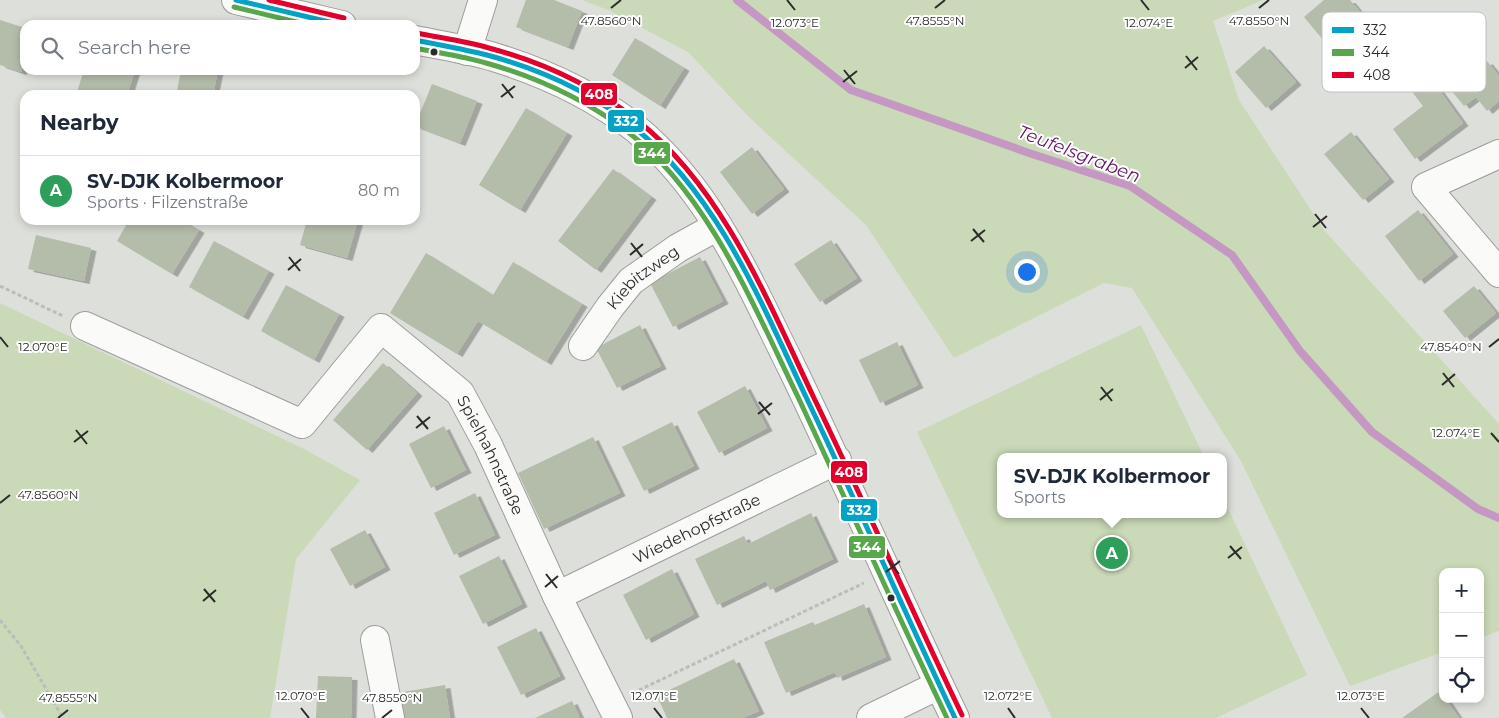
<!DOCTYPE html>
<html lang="en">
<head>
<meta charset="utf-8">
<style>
	body { margin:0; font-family:Montserrat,sans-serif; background:#f2f2f3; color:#1f2937 }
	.controls { position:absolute; right:15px; bottom:15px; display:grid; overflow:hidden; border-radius:10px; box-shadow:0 2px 8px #0003 }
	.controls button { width:45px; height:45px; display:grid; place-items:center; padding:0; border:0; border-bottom:1px solid #e0e1e3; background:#fff; color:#1f2937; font:25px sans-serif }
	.you { position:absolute; left:1026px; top:271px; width:18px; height:18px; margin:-12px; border:4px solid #fff; border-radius:50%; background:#1a73e8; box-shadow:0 0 0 8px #1a73e833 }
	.badge { display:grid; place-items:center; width:32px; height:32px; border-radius:50%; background:#111827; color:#fff; font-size:16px; font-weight:700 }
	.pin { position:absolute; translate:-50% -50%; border:2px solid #fff; box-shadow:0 1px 5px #0006 }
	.popup { position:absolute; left:997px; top:453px; width:230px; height:65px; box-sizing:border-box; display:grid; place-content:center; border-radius:10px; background:#fff; filter:drop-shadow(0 1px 4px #0005); font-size:16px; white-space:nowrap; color:#747a83 }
	.popup b { font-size:19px; color:#1f2937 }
	.popup::after { content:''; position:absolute; left:50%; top:100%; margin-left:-10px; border:10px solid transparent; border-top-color:#fff }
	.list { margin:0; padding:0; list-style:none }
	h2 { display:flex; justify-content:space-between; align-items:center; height:65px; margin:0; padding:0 20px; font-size:21px }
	h2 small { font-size:16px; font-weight:400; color:#747a83 }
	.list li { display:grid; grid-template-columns:32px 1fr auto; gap:15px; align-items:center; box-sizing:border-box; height:70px; padding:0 20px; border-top:1px solid #e0e1e3 }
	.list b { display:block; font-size:19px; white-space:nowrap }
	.list p { margin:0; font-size:16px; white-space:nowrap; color:#747a83 }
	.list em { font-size:16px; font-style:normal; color:#747a83 }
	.icon { flex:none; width:28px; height:28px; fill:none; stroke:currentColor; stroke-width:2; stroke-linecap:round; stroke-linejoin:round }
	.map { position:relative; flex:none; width:1499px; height:718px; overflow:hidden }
	.search { position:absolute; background:#fff; box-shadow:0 2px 8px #0003; left:20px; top:20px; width:400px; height:55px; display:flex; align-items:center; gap:12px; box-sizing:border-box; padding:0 18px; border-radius:15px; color:#747a83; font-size:19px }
	.panel { position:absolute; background:#fff; box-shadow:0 2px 8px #0003; left:20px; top:90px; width:400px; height:135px; border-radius:15px }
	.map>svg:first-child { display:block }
	.green { fill:#cad9b8 }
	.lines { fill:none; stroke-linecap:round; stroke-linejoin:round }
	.stream { stroke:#c598c3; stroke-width:8 }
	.building { fill:#b4bcaa; filter:url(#shadow) }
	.minor-casing { stroke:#9d9e9b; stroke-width:30 }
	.path { stroke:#bbbdbb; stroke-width:3; stroke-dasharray:4 2.5; stroke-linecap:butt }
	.minor { stroke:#fafaf9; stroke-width:28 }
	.bus-1-casing { stroke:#fff; stroke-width:9 }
	.bus-2-casing { stroke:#fff; stroke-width:9 }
	.bus-3-casing { stroke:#fff; stroke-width:9 }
	.bus-1 { stroke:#02a3c6; stroke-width:5 }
	.bus-2 { stroke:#58a74b; stroke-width:5 }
	.bus-3 { stroke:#e4002b; stroke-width:5 }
	.ticks { fill:none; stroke:#2b2c2a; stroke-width:2 }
	.bus-dot { fill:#2b2c2a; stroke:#fff; stroke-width:2 }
	.labels { text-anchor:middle; stroke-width:4; stroke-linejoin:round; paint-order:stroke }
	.street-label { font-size:16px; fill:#2b2c2a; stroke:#fff }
	.water-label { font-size:18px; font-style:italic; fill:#661566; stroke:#fff }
	.key { fill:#fff; stroke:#bfc0bf; stroke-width:1 }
	.key-label { font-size:14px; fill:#2b2c2a }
	.ticks-label { font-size:12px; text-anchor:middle; fill:#2b2c2a; stroke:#fff; stroke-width:4; stroke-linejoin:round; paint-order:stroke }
	.line-badge { stroke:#fff; stroke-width:2 }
	.badge-label { font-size:14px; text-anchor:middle; font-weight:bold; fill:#fff }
</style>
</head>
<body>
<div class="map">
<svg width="1499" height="718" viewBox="0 0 1499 718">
	<defs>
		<filter id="shadow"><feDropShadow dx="5.5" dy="3" stdDeviation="0" flood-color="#0004"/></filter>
	</defs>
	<rect width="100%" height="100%" fill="#dddfda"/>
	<path class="green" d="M582,0H1263L1213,21L1239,100L1324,230L1499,424V631L1480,638V572H1443V652L1350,686L1241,461L1132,288L1104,283L954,358L866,225L751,119L688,52L608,10Z
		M0,303L304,449L360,480L296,559L270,718H6L0,710Z
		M1141,325L1204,457H1001V514H1223V498L1307,675L1216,718H1052L917,432Z"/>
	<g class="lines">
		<path class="stream" d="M737,0L851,90L1029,153L1130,186L1232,255L1300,351L1372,432L1478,509L1499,518"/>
	</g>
	<path class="building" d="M526,0H554L582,11L568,47L516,27Z
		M1324,0H1350L1374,29L1339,59L1304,17Z
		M0,20L25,28V59L21,72L0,65Z
		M635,38L684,68L660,106L612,75Z
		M1264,46L1296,82L1266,108L1235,72Z
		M1487,61L1499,76V101L1487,111L1476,97L1464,106L1451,90Z
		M84,70H135L127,95H76Z
		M181,70H218L213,95H200L177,91Z
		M1432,80L1463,123L1415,159L1393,129L1423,106L1413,93Z
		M432,84L477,101L460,143L415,126Z
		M526,108L567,133L520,210L479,185Z
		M1351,132L1389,179L1363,200L1324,154Z
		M752,147L784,189L752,214L720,172Z
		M613,169L651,197L596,270L558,241Z
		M1418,210L1453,254L1419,281L1385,236Z
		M129,220H182L199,230L172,274L117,241Z
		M307,220H358L347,258L300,245Z
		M36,235L91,248L84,281L28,269Z
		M831,240L857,278L820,302L794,264Z
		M214,241L269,271L243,317L189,287Z
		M426,253L493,295L513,262L582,304L546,362L478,321L457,354L390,313Z
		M700,257L723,301L673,327L650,283Z
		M286,285L339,314L314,360L261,331Z
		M1474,286L1496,313L1465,338L1443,311Z
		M640,325L661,366L617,388L596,348Z
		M897,342L918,385L880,403L859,360Z
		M383,363L417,393L367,450L333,420Z
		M745,386L767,428L719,453L697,412Z
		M672,422L694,466L644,491L622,447Z
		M444,426L466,470L431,488L409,444Z
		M593,437L620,493L544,529L518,473Z
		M475,493L495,535L454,555L434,513Z
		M811,513L833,559L770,590L766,581L717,605L695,559L744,536L748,544Z
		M365,530L385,567L350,586L330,549Z
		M499,556L522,604L483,624L459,576Z
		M672,569L694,614L646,640L623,595Z
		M864,604L886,657L837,678L835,672L786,693L764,642L813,622L815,625Z
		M536,628L560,676L521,695L497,647Z
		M734,659L759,711L743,718H667L657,696Z
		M318,676L352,677L351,718H316Z
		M445,685L450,718H401L397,693Z
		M1440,691L1443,695V699H1446L1459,718H1402Z
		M572,701L580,718H535Z"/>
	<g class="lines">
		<defs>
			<g id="minor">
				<path d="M236,0L342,25"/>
				<path d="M415,40C443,46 473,50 500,59C547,74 596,97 635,128C711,190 749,282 792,368C848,484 899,602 955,718"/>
				<path d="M467,51L483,0"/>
				<path d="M1499,154L1426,187L1499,273"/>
				<path id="s1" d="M85,326L302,424L381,328L460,393L488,445L557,596L618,718"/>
				<path id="s2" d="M583,346L610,307L631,281L678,248L718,226"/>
				<path id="s3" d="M557,596L837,460"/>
				<path d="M375,640L390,718"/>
				<path d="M871,718L939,685"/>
			</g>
		</defs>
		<use href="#minor" class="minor-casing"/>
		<path class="path" d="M0,286L63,316
			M0,620L21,646L63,718
			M633,693L864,583"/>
		<use href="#minor" class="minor"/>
		<defs>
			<path id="bus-1" d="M236,0L342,25
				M415,40C439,45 463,49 487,55C539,69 593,93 635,128C718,196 761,302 806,397C857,503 904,611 955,718"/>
			<path id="bus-2" d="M234,7L309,25
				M415,48C439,53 463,56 486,63C536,77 586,100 628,132C709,195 754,307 798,397C848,504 896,612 947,718"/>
			<path id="bus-3" d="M269,0L344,18
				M417,33C441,38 465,41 489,48C542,62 595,87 638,121C722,187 768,301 813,396C864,501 911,609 962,715"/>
		</defs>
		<use href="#bus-1" class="bus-1-casing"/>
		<use href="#bus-2" class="bus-2-casing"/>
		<use href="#bus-3" class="bus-3-casing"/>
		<use href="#bus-1" class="bus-1"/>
		<use href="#bus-2" class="bus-2"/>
		<use href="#bus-3" class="bus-3"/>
	</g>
	<path class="ticks" d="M787,0L795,10M1141,0L1149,10M611,8L621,0M935,8L945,0M1259,8L1269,0M1186,56L1197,70M1185,68L1198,57M844,70L855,84M843,82L857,71M502,84L513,98M501,97L515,86M1315,214L1326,228M1313,227L1327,216M973,229L984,242M971,241L985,230M631,243L642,257M630,255L643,244M289,257L300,271M288,270L301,259M0,337L8,347M1489,347L1499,339M1443,373L1454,387M1442,385L1455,374M1101,387L1112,401M1100,400L1113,389M759,402L770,415M758,414L772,403M417,416L428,429M416,428L430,417M76,430L87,444M1491,433L1499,442M74,442L88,431M0,503L10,495M1230,546L1241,559M1228,558L1242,547M888,560L899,574M886,572L900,561M546,574L557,588M545,587L558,576M204,589L215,602M203,601L216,590M301,708L309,718M654,708L662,718M1008,708L1015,718M1361,708L1369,718M58,718L68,710M382,718L392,710"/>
	<g class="bus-dot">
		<circle cx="434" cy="52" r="4.5"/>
		<circle cx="891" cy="598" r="4.5"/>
	</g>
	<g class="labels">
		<g class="street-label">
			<text dy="6" stroke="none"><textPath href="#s2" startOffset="92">Kiebitzweg</textPath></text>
			<text dy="6" stroke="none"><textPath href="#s1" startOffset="534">Spielhahnstraße</textPath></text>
			<text dy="6" stroke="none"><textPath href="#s3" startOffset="155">Wiedehopfstraße</textPath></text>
		</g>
		<g class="water-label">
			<text transform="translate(1079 154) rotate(21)" y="6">Teufelsgraben</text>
		</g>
	</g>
	<rect x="1322" y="12" width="164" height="80" rx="8" class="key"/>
	<rect x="1332" y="27" width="22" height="6" fill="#02a3c6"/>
	<rect x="1332" y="49" width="22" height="7" fill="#58a74b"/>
	<rect x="1332" y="72" width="22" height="6" fill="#e4002b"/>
	<g class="key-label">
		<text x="1363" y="35">332</text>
		<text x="1363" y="57">344</text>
		<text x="1363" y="80">408</text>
	</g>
	<g class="ticks-label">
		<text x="611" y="25">47.8560°N</text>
		<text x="935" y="25">47.8555°N</text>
		<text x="1259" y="25">47.8550°N</text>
		<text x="1149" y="27">12.074°E</text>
		<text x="795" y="27">12.073°E</text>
		<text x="43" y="351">12.070°E</text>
		<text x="1451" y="351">47.8540°N</text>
		<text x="1456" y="437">12.074°E</text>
		<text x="48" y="499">47.8560°N</text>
		<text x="301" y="700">12.070°E</text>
		<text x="654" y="700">12.071°E</text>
		<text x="1008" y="700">12.072°E</text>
		<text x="1361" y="700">12.073°E</text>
		<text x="68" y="702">47.8555°N</text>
		<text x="392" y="702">47.8550°N</text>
	</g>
	<g class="line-badge">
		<rect x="580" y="82" width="38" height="24" rx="5" fill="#e4002b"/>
		<rect x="607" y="109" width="38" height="24" rx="5" fill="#02a3c6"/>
		<rect x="633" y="141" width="38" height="24" rx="5" fill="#58a74b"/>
		<rect x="830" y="460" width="38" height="24" rx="5" fill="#e4002b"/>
		<rect x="840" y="498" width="38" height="24" rx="5" fill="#02a3c6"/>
		<rect x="848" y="535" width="38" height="24" rx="5" fill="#58a74b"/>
	</g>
	<g class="badge-label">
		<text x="599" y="99">408</text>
		<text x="626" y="126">332</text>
		<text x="652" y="158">344</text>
		<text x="849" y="477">408</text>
		<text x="859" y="515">332</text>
		<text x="867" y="552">344</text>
	</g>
</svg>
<div class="controls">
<button>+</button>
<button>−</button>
<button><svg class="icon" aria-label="locate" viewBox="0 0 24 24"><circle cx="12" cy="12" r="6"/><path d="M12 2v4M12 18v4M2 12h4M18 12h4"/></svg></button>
</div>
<div class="you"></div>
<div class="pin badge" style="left:1112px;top:553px;background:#2e9e5b">A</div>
<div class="popup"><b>SV-DJK Kolbermoor</b>Sports</div>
<div class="search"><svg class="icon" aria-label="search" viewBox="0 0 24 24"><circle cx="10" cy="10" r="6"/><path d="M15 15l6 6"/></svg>Search here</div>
<section class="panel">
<h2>Nearby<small></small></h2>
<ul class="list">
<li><span class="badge" style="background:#2e9e5b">A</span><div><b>SV-DJK Kolbermoor</b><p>Sports · Filzenstraße</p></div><em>80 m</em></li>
</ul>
</section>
</div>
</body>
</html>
